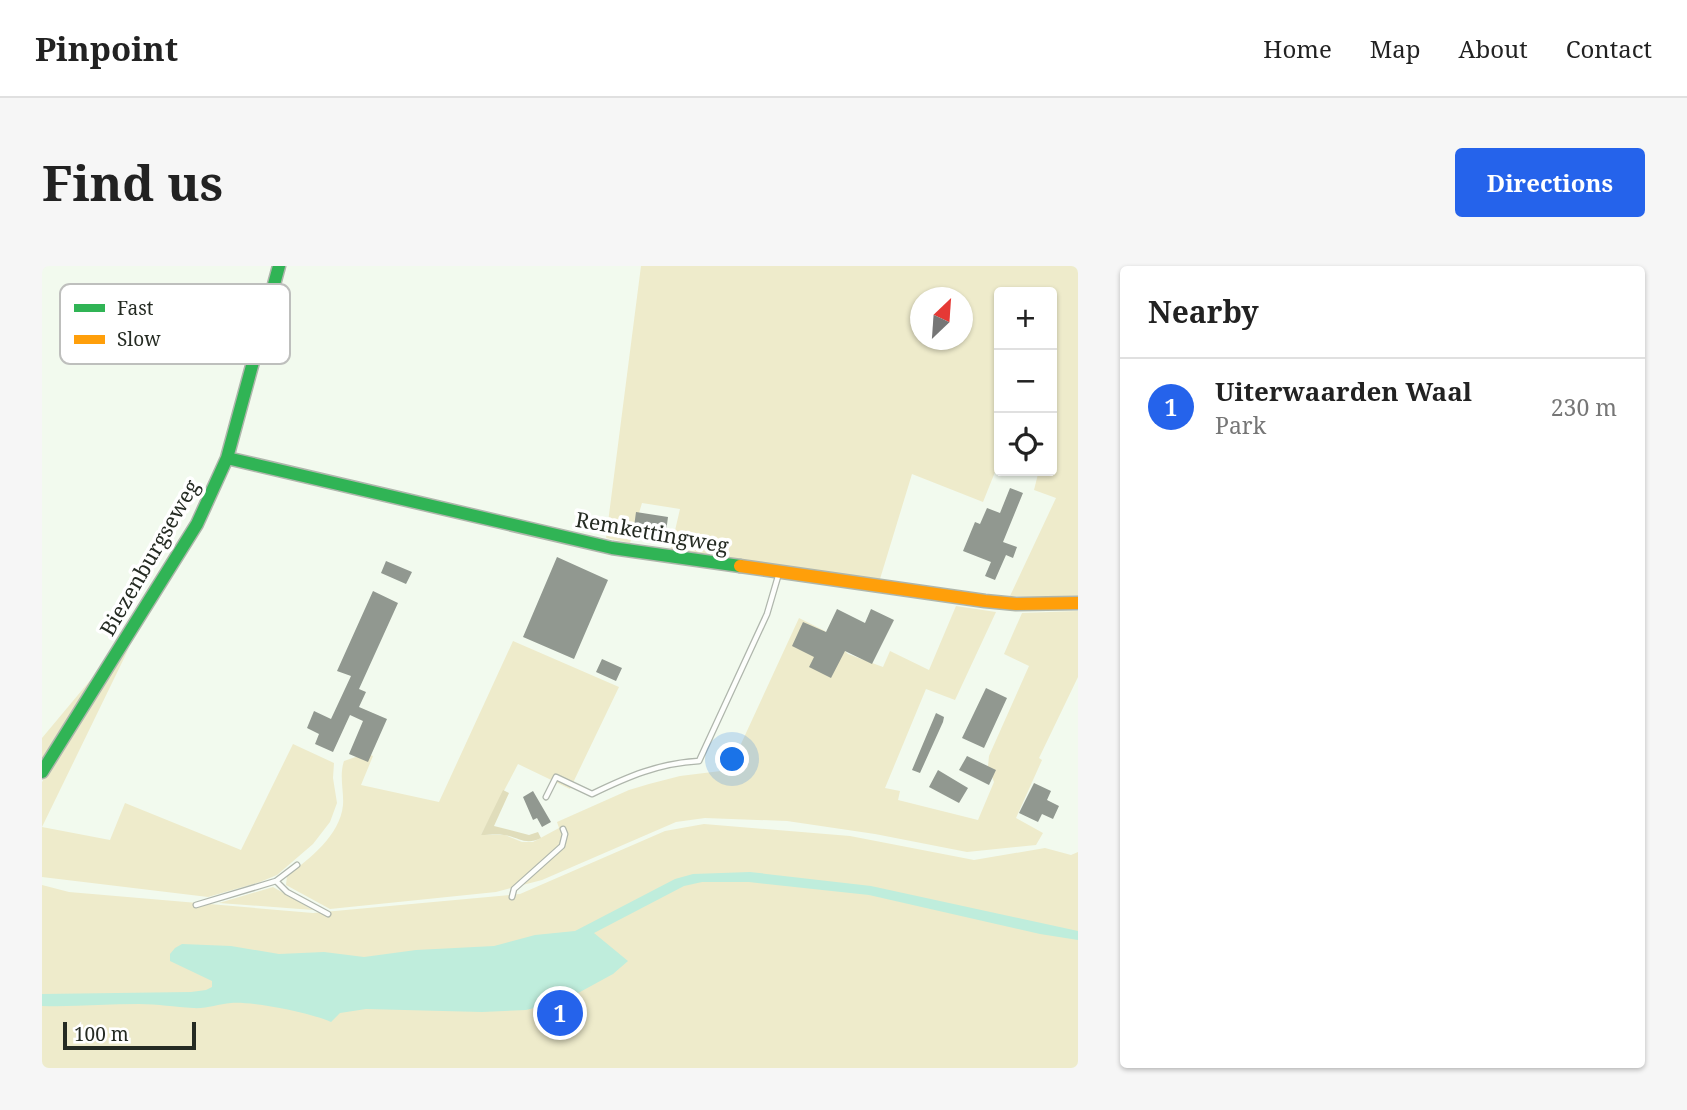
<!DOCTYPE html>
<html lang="en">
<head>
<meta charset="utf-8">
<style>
	body { margin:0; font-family:"Noto Serif",serif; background:#f6f6f6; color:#222 }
	.controls { position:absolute; right:21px; top:21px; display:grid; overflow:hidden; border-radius:7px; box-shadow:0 2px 5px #0004 }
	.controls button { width:63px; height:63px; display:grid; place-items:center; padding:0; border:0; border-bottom:2px solid #e0e0e0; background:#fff; color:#222; font:35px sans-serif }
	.compass { position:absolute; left:868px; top:21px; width:63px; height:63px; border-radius:50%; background:#fff; box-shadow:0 2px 5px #0004; rotate:25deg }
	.scale { position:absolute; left:21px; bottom:18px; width:133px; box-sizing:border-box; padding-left:7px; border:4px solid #252b23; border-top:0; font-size:19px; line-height:24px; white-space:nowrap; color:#252b23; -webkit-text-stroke:5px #fff; paint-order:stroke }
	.you { position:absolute; left:691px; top:494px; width:24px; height:24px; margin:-18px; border:5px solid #fff; border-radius:50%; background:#1a73e8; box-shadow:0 0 0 10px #1a73e833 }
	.badge { display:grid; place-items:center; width:46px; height:46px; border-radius:50%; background:#2563eb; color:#fff; font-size:23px; font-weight:700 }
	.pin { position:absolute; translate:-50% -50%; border:4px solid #fff; box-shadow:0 2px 7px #0006 }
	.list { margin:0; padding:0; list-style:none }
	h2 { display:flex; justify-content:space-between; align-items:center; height:91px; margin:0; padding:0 28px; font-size:30px }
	h2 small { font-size:23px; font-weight:400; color:#767676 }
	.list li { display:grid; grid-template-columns:46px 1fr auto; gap:21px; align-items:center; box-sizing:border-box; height:98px; padding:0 28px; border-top:2px solid #e0e0e0 }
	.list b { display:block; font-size:26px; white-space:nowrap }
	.list p { margin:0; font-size:23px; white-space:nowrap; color:#767676 }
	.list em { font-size:23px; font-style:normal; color:#767676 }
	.icon { flex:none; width:38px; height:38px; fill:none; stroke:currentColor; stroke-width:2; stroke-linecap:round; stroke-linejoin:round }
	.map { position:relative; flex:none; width:1036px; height:802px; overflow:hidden; border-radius:7px }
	header { display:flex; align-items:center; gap:42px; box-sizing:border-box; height:98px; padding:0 35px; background:#fff; border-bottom:2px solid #e0e0e0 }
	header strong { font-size:33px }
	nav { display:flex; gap:38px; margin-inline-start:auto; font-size:24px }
	.intro { display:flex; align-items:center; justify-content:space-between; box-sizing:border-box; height:168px; padding:0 42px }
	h1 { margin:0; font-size:49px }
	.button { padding:18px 32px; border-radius:7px; background:#2563eb; color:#fff; font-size:24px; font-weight:700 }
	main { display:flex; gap:42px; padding:0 42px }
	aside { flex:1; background:#fff; border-radius:7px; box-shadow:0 2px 5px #0004 }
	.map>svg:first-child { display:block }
	.green { fill:#eeebcb; fill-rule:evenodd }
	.forest { fill:#e0ddbb }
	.water { fill:#bfeddc }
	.building { fill:#919890 }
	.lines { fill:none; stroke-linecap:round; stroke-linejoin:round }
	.lane-casing { stroke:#afb6ac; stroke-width:7 }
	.fast-casing { stroke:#afb6ac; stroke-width:15 }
	.slow-casing { stroke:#afb6ac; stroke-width:15 }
	.lane { stroke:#fdfefc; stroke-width:4.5 }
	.fast { stroke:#30b455; stroke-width:12 }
	.slow { stroke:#ff9f0a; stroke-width:12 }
	.labels { text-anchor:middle; stroke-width:7; stroke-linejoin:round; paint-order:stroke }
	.street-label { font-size:21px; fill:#252b23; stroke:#fff }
	.key { fill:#fff; stroke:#bebfbd; stroke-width:2 }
	.key-label { font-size:19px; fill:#252b23 }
</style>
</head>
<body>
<header>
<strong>Pinpoint</strong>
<nav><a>Home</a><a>Map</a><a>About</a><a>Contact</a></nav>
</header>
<div class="intro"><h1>Find us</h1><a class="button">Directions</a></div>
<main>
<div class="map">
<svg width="1036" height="802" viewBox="0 0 1036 802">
	<rect width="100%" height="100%" fill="#f2faee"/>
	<path class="green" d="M599,0H1036V330H968L1014,232L992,224L996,208L988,205H1010V26H957V196L941,236L870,208L838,313L628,286L638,243L600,237L588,277L564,272ZM878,32H920V74H878Z
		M914,340L954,346L913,434L884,423L843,522L858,525L856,534L936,554L952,516L946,500L947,490L987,400L962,388L980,347L1036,345V411L997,492L1000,494L974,552L1001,567L994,579L925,586L833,568L745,555L663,552L634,556L500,614L454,626L288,643L244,619L245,610C267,593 298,570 301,539C302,524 297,510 302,495L325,487L331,490L319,519L397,536L471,375L577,421L528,523L476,498L439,569H463L480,576H491L517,562L515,556L587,524L607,518L638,510L687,504L757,352L783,365L806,388L841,401L848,385L887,404Z
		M87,382L0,561L68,574L83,537L199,584L251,478L292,497L291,512L295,537L288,556L271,578L235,609L218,616L166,631L0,611V516L56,425Z
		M61,399L0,503V472Z
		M662,558L808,570L932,594L1003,582L1029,589L1036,586V802H0V619L27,626L271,647L478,628L623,565Z
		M231,621L271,644L177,637Z"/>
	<path class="forest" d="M461,524L467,527L452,560L487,569L496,566L499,572C483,580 477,571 462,569C454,568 446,569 439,569Z"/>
	<path class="water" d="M708,606L829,620L1036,665V674L998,668L827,629L707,616H660L642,620L552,667L586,695L571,708L538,726L512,737L484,744L440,746L324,743L298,747L289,756C270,747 210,735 189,737C176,738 164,743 151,742C133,741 116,738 97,738C65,738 33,741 0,740V728L149,726L164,724L170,721V715L128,695V688L133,682L140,678L189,680L237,688L282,686L322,691L374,684L452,680L493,669L533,665L633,613L651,608Z"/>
	<path class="building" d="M968,222L981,227L961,276L975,281L971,292L964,289L953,314L943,310L949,296L921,285L933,256L938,258L945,242L958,247Z
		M594,246L626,251L624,266L614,264L613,274L599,272L601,262L592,261Z
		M515,291L566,314L532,393L481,371Z
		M344,295L370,306L364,318L339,307Z
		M331,325L356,337L317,423L324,426L317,441L345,453L326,496L307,488L321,455L308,449L291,486L273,478L277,468L265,462L272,445L289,453L309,410L295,405Z
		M795,343L823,357L829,343L852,354L830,398L803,385L789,412L767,401L772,391L750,380L761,356L784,366Z
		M560,393L580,402L574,415L554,406Z
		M944,422L965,432L942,482L920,472Z
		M894,447L902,451L901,456L878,507L870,504Z
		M925,490L954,504L947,519L917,504Z
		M896,504L926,522L917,537L887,521Z
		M992,517L1009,525L1005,534L1017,540L1011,553L1000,548L996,556L977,547Z
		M491,525L509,556L500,561L495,552L491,554L481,531Z"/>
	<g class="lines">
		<defs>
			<path id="lane" d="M504,531L514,511L550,528C585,511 617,497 657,495L725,348L737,307
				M234,615L245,626L286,648
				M470,631L472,623L520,580L523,568L521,563
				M154,639L234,615L255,599"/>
			<path id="fast" d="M185,192L570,282L698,300
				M0,506L155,258L185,192L237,0"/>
			<path id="slow" d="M698,300L943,335L974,338L1036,337"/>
		</defs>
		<use href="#lane" class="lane-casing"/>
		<use href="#fast" class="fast-casing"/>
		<use href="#slow" class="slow-casing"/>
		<use href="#lane" class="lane"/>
		<use href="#fast" class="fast"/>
		<use href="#slow" class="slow"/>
	</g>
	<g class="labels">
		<g class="street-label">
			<text transform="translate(610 267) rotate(10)" y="7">Remkettingweg</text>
			<text transform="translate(108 292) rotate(-60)" y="7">Biezenburgseweg</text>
		</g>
	</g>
	<rect x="18" y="18" width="230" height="80" rx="10" class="key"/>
	<rect x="32" y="38" width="31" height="8" fill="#30b455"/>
	<rect x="32" y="69" width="31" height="9" fill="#ff9f0a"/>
	<g class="key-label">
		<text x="75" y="49">Fast</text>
		<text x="75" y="80">Slow</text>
	</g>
</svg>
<div class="controls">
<button>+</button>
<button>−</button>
<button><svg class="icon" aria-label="locate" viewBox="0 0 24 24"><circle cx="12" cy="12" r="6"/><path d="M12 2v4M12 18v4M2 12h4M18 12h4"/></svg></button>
</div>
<svg class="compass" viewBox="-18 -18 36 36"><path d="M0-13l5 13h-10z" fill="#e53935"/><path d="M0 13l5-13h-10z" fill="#767676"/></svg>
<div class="scale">100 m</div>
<div class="you"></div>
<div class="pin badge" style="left:518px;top:747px">1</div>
</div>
<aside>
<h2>Nearby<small></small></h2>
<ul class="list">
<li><span class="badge">1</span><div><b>Uiterwaarden Waal</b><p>Park</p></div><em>230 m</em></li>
</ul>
</aside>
</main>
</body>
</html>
